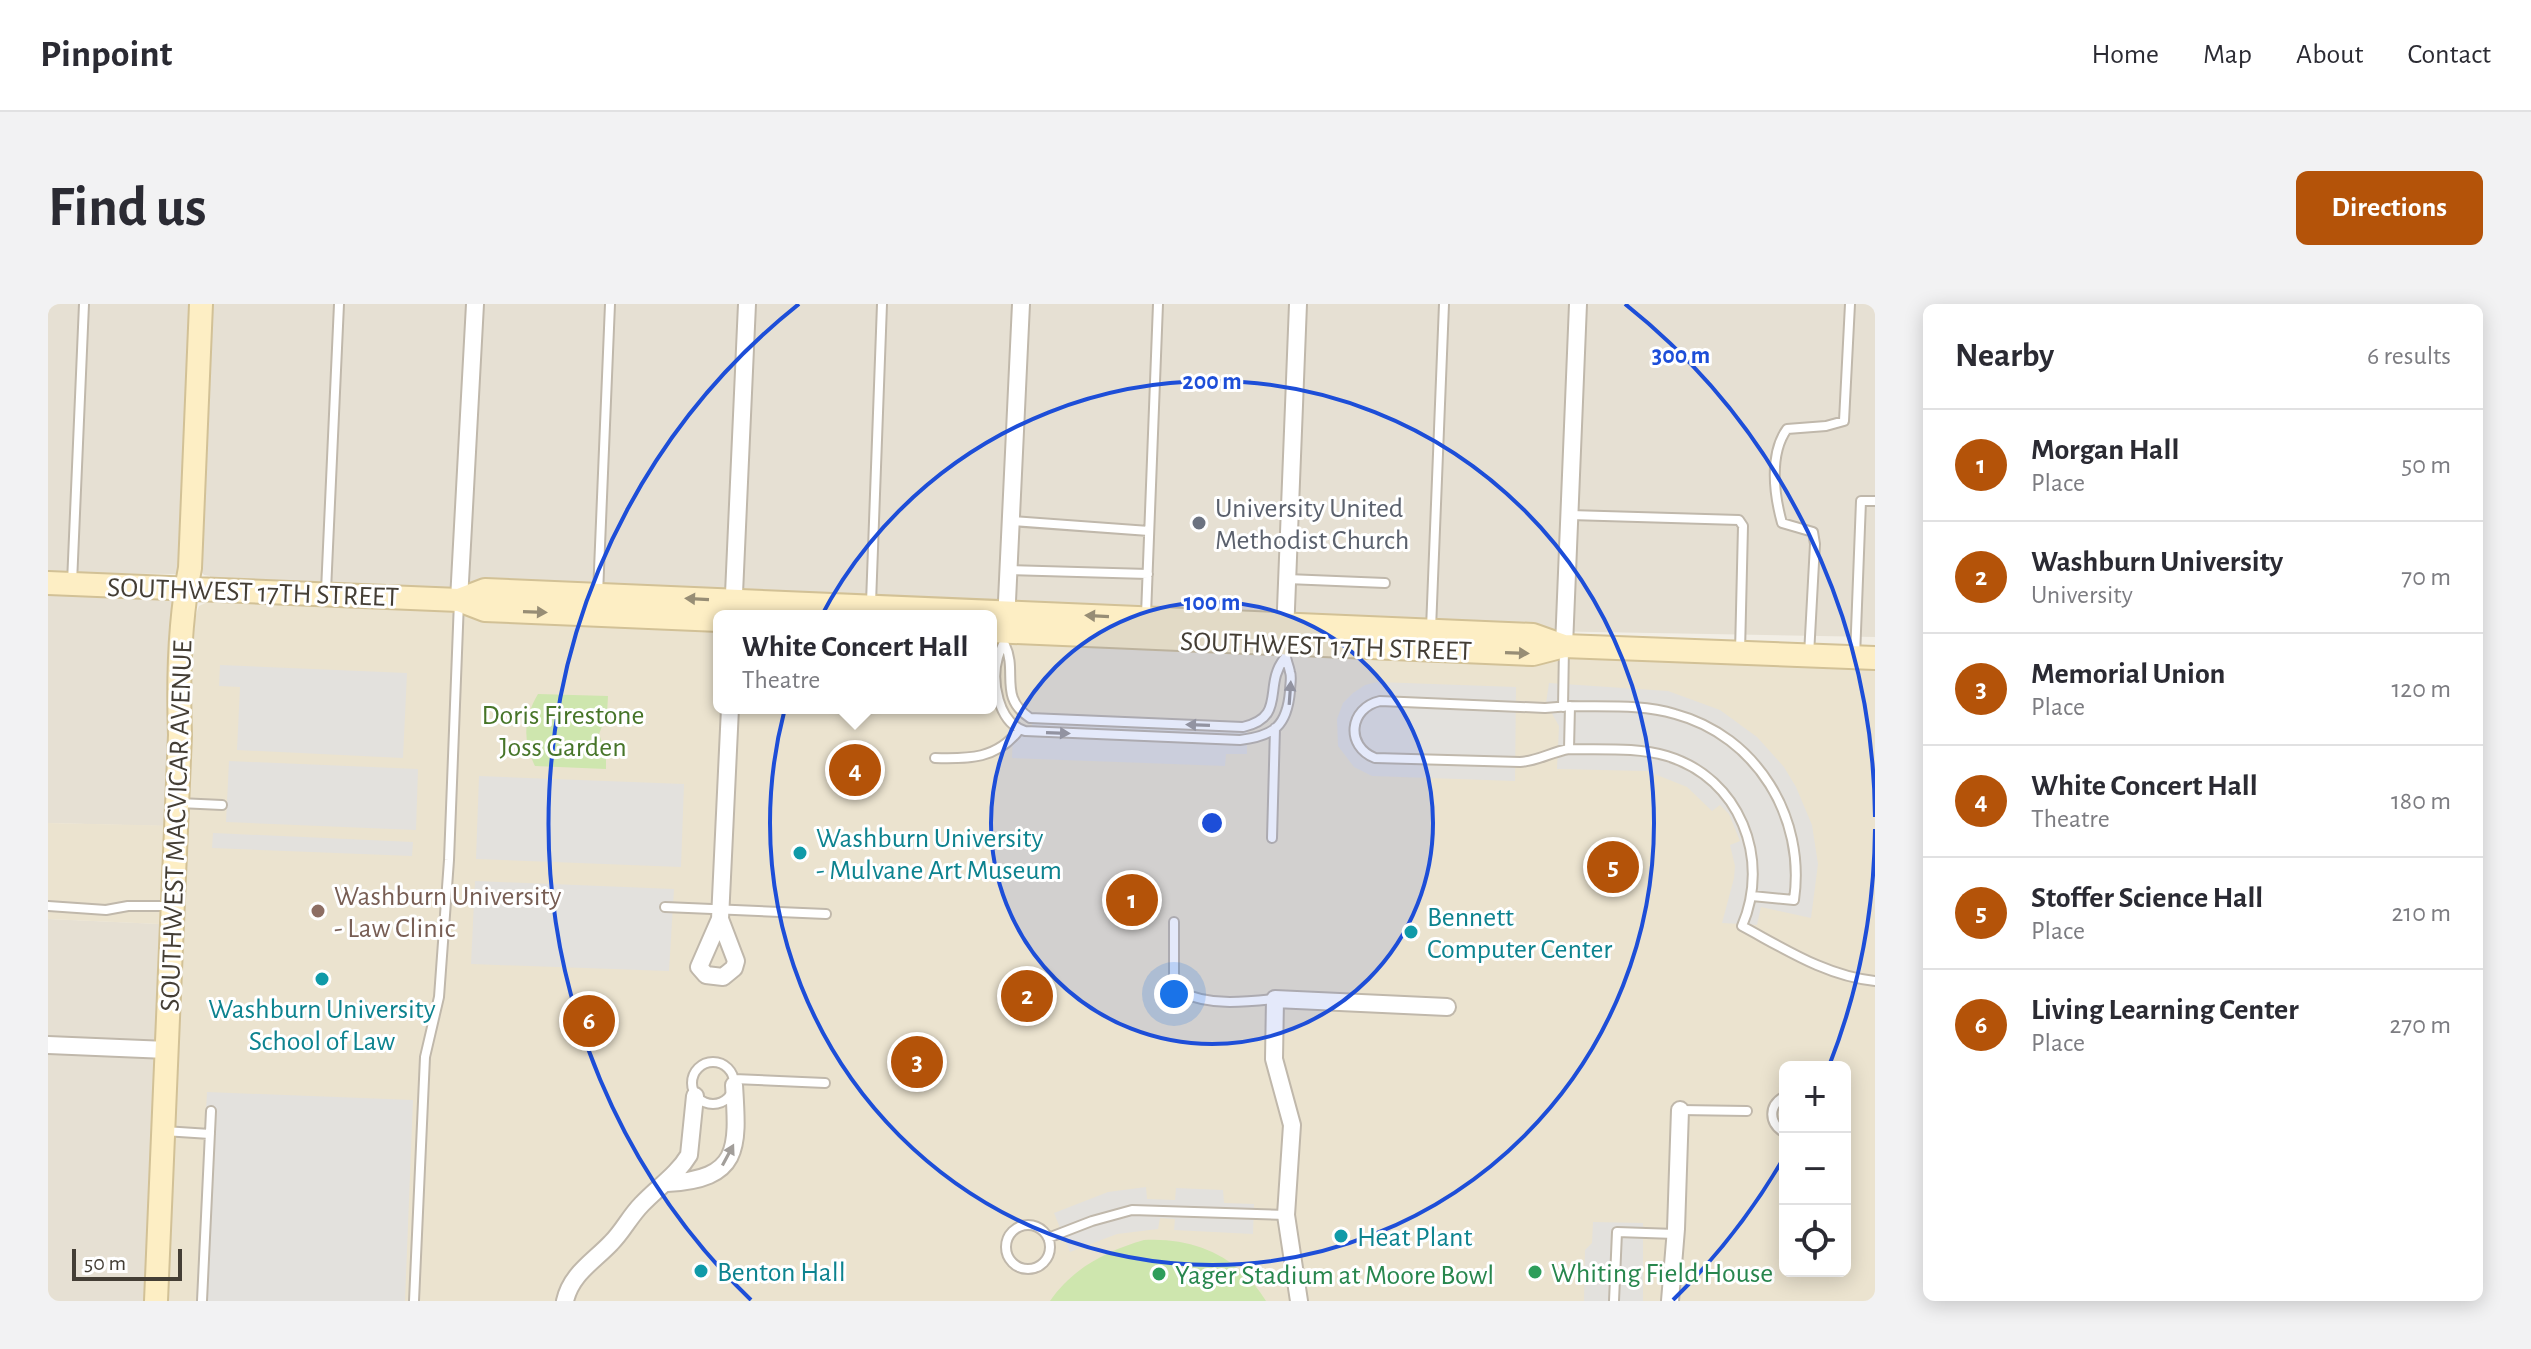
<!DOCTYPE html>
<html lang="en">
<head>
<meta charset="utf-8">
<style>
	body { margin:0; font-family:"Alegreya Sans",sans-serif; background:#f2f2f3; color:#2b2b33 }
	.controls { position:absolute; right:24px; bottom:24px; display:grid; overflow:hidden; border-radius:12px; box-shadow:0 4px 20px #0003 }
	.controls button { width:72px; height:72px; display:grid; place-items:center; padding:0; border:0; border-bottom:2px solid #e1e1e2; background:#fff; color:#2b2b33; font:40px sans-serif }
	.scale { position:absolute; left:24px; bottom:20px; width:110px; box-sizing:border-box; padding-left:8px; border:4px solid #443e35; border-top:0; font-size:22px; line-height:28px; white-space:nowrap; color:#443e35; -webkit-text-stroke:6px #fff; paint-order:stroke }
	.you { position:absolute; left:1126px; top:690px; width:28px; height:28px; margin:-20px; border:6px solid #fff; border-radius:50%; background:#1a73e8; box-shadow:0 0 0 12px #1a73e833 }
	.badge { display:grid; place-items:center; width:52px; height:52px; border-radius:50%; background:#b45309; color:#fff; font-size:26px; font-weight:700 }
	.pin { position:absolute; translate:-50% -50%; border:4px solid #fff; box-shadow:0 2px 8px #0006 }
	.popup { position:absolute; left:665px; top:306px; width:284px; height:104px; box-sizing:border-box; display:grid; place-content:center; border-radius:12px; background:#fff; filter:drop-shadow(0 2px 6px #0005); font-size:26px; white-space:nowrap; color:#7c7c81 }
	.popup b { font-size:30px; color:#2b2b33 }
	.popup::after { content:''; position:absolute; left:50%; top:100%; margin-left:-16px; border:16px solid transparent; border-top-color:#fff }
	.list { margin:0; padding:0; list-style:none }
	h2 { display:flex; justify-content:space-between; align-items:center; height:104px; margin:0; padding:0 32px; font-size:34px }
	h2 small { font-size:26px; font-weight:400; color:#7c7c81 }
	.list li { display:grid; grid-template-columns:52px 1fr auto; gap:24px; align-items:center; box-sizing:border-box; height:112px; padding:0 32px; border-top:2px solid #e1e1e2 }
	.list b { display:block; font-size:30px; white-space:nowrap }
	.list p { margin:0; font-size:26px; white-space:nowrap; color:#7c7c81 }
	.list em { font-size:26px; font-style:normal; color:#7c7c81 }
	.icon { flex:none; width:44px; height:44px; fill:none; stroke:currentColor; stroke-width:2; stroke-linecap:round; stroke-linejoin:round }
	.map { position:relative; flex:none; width:1827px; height:997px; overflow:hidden; border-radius:12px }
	header { display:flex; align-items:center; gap:48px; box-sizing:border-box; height:112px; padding:0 40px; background:#fff; border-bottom:2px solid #e1e1e2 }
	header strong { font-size:38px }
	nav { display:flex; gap:44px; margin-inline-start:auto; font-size:28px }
	.intro { display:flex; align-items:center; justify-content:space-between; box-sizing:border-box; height:192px; padding:0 48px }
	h1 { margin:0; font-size:56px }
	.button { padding:20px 36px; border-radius:12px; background:#b45309; color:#fff; font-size:28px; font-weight:700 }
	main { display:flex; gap:48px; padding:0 48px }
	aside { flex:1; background:#fff; border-radius:12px; box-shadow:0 4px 20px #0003 }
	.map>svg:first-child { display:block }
	.residential { fill:#e6e0d3 }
	.education { fill:#ebe3cf; fill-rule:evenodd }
	.green { fill:#cee6ae }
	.parking { fill:#e3e1dd }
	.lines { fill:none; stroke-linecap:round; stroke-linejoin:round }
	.lane-casing { stroke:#c0b8ab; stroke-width:12 }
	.street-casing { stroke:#c0b8ab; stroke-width:20 }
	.secondary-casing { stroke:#d2c196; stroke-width:26 }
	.lane { stroke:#fff; stroke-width:8 }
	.street { stroke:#fff; stroke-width:16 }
	.secondary { stroke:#fdeec4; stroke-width:22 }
	.oneway { fill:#978d75 }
	.oneway2 { fill:#a29e9a }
	.ring { fill:none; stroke:#1d4ed8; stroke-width:4 }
	.worship-dot { fill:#6b7280; stroke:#fff; stroke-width:3 }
	.culture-dot { fill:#0f9aa8; stroke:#fff; stroke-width:3 }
	.education-dot { fill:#8d6e63; stroke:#fff; stroke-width:3 }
	.leisure-dot { fill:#2e9e5b; stroke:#fff; stroke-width:3 }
	.labels { text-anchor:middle; stroke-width:6; stroke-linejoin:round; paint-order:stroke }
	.worship-label { font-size:28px; fill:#5b616d; stroke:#fff; text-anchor:start }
	.street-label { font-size:28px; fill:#443e35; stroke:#fff }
	.park-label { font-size:28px; fill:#477529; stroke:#fff }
	.culture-label { font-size:28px; fill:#0d838f; stroke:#fff; text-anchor:start }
	.education-label { font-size:28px; fill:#785e54; stroke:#fff; text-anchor:start }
	.leisure-label { font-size:28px; fill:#27864d; stroke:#fff; text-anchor:start }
	.centre { fill:#1d4ed8; stroke:#fff; stroke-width:4 }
	.ring-label { font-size:24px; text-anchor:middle; font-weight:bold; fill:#1d4ed8; stroke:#fff; stroke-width:6; stroke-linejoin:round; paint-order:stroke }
</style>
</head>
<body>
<header>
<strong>Pinpoint</strong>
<nav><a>Home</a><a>Map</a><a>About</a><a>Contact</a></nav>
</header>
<div class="intro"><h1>Find us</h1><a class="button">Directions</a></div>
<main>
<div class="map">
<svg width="1827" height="997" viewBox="0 0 1827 997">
	<rect width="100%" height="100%" fill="#f2eee5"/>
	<path class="residential" d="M0,0H143L131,270L0,269Z
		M160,0H1827V333L943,317V312H684L161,302L162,272L156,271L151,265Z
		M0,290L118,293L124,298L127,316L116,522L0,519Z
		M0,615L113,620L98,997H0Z"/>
	<path class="education" d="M164,296L671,321V404H943V332L1827,366V997H118L133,621L0,615V519L138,522L147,314L151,302ZM1737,763H1797V967H1737Z"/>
	<path class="green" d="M490,390L560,392L559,410L551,430L558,450V465L487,462C474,437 476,413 490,390Z
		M1096,936C1147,933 1191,953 1218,997H1002C1025,964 1058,947 1096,936Z"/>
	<path class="parking" d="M172,361L359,369L355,454L189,446L192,383L171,382Z
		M1329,378L1468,383L1467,477L1324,472L1306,463L1290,442L1289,415L1295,399L1305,389L1317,381Z
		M1501,379L1620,387L1672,406L1709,433L1736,463L1748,483L1764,521L1770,560L1763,614L1713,603L1709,621L1674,619L1686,574L1687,562L1682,541L1692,537L1681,510L1672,501L1664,507L1639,483L1599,467L1509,465L1511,422L1498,399Z
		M984,415L1199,423V450H1178L1177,462L964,454L965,427H984Z
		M181,457L370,465L368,526L178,518Z
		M431,472L636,480L633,563L428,555Z
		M165,529L365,538L364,552L164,544Z
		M427,577L626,585L621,667L423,660Z
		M159,788L365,796L357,997H148Z
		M1098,883L1099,895L1127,896L1128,884L1175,886L1176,899L1206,900L1205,930L1126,926L1127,915L1112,914L1110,925L1069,930L1022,948L1006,909L1060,888Z
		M1545,918L1595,919V997H1536L1537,946L1544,939Z"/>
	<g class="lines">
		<defs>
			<path id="lane" d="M1522,211L1691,216L1695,222L1692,348
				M963,217L1101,227
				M961,266L1100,270
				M1239,275L1337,279
				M24,279L36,0
				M278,287L291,0
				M550,290L562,0
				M823,299L834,0
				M1098,311L1110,0
				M1383,325L1396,0
				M958,328C957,339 953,343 950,353C943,377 950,419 977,427L1192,436C1226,432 1239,422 1242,387C1242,381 1244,373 1242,368C1240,358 1236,353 1237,343
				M957,341C970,368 950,393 982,414L1195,423C1239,413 1215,382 1236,355
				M1761,351L1767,240L1765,228L1734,219C1726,190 1721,150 1739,125L1778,122L1796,117L1802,0
				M1807,353L1813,197H1827
				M1515,403L1516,343
				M1521,445C1503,448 1490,457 1472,458L1327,454C1297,442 1301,404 1332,397L1497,404L1522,402
				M887,454C921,455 949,455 971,426
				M131,499L174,501
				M1224,534L1227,424
				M1704,592L1746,596C1758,514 1709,432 1627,410C1594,400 1557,403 1522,402L1521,445C1553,446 1588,443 1619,452C1692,474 1723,555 1694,622C1737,645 1778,672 1827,677
				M0,602L58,606L80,602H124
				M617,603L778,610
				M1126,618V672L1133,688C1161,702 1196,698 1226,695
				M644 779a21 21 0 1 1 42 0a21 21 0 1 1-42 0Z
				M686,775L777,779
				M1737,792C1720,801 1720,819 1737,829
				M1632,806L1699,807
				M116,827L162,830
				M958 943a22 22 0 1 1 44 0a22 22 0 1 1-44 0Z
				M1000,934L1044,917L1084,906L1238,911
				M154,997L163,807
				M366,997L377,753L391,693L401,556L411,297
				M1566,997L1569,928L1627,930"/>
			<path id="street" d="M411,296L427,0
				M685,312L699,0
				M958,318L973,0
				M1237,330L1250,0
				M1516,342L1530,0
				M672,615L688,657L686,664L675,673L658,671L651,663L672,615L682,404
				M0,741L119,746
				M619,879C693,875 690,844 686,781
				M517,997C523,970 545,958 563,939C575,927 582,912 594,900C610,883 629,871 641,851L647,792
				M1251,997L1238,911L1244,821L1226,755L1227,695L1399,703
				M1622,997L1628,925L1632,806"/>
			<path id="secondary" d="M0,279L411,296L437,306L671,316
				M411,296L437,286L1485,331L1516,342L1827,354
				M943,327L1485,350L1516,342
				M108,997L132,431C130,375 131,319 142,264L153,0"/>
		</defs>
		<use href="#lane" class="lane-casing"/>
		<use href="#street" class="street-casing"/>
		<use href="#secondary" class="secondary-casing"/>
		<use href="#lane" class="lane"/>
		<use href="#street" class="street"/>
		<use href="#secondary" class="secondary"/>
	</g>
	<defs><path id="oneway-solid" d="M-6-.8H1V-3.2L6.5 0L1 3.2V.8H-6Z" transform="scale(2)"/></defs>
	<g class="oneway">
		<use href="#oneway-solid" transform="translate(649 295) rotate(-177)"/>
		<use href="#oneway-solid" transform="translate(487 308) rotate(2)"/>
		<use href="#oneway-solid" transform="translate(1049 312) rotate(-177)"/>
		<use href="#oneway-solid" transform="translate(1469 349) rotate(2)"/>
	</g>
	<g class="oneway2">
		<use href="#oneway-solid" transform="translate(1242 389) rotate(-86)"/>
		<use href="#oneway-solid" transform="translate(1150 421) rotate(-178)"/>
		<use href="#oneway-solid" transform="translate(1010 429) rotate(2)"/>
		<use href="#oneway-solid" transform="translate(680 851) rotate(-62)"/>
	</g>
	<circle cx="1164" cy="519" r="221" fill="#1d4ed8" fill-opacity=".12"/>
	<g class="ring">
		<circle cx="1164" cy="519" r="221"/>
		<circle cx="1164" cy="519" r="442"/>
		<path d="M1827 525A663 663 0 0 1 1781 762M1735 855A663 663 0 0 1 1625 996M703 996A663 663 0 0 1 751 0M1577 0A663 663 0 0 1 1827 513"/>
	</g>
	<circle class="worship-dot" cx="1151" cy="219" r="8"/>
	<g class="culture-dot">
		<circle cx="752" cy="549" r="8"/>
		<circle cx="1363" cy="628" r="8"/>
		<circle cx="274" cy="675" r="8"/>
		<circle cx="1293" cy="932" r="8"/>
		<circle cx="653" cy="967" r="8"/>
	</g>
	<circle class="education-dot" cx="270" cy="607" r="8"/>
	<g class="leisure-dot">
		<circle cx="1487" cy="968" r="8"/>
		<circle cx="1111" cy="970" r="8"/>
	</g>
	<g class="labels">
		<g class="worship-label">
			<text x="1167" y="213">University United<tspan x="1167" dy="32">Methodist Church</tspan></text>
		</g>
		<g class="street-label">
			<text transform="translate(205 287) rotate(2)" y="10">SOUTHWEST 17TH STREET</text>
			<text transform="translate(1278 341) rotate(2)" y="10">SOUTHWEST 17TH STREET</text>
			<text transform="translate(127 522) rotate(-88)" y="10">SOUTHWEST MACVICAR AVENUE</text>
		</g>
		<g class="park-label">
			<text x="515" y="420">Doris Firestone<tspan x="515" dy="32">Joss Garden</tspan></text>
		</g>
		<g class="culture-label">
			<text x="768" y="543">Washburn University<tspan x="768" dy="32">- Mulvane Art Museum</tspan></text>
			<text x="1379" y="622">Bennett<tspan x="1379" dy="32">Computer Center</tspan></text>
			<text x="274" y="714" text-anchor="middle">Washburn University<tspan x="274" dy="32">School of Law</tspan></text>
			<text x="1309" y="942">Heat Plant</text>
			<text x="669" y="977">Benton Hall</text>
		</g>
		<g class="education-label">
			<text x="286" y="601">Washburn University<tspan x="286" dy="32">- Law Clinic</tspan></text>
		</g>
		<g class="leisure-label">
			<text x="1503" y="978">Whiting Field House</text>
			<text x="1127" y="980">Yager Stadium at Moore Bowl</text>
		</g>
	</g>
	<circle cx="1164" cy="519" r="12" class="centre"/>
	<g class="ring-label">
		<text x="1633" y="59">300 m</text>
		<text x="1164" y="85">200 m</text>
		<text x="1164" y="306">100 m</text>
	</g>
</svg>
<div class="controls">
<button>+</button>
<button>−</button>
<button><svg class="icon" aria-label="locate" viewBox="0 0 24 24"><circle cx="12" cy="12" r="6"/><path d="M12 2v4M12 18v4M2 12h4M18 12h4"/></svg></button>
</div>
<div class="scale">50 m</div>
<div class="you"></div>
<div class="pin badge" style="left:1084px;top:596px">1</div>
<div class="pin badge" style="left:979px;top:692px">2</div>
<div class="pin badge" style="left:869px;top:758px">3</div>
<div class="pin badge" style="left:807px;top:466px">4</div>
<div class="popup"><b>White Concert Hall</b>Theatre</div>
<div class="pin badge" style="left:1565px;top:563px">5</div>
<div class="pin badge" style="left:541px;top:717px">6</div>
</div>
<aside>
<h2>Nearby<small>6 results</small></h2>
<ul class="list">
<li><span class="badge">1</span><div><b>Morgan Hall</b><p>Place</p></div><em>50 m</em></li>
<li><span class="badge">2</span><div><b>Washburn University</b><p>University</p></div><em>70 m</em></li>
<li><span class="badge">3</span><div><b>Memorial Union</b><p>Place</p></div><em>120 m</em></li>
<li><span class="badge">4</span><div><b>White Concert Hall</b><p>Theatre</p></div><em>180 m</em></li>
<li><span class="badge">5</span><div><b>Stoffer Science Hall</b><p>Place</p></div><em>210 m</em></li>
<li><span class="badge">6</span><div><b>Living Learning Center</b><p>Place</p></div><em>270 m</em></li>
</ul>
</aside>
</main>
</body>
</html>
